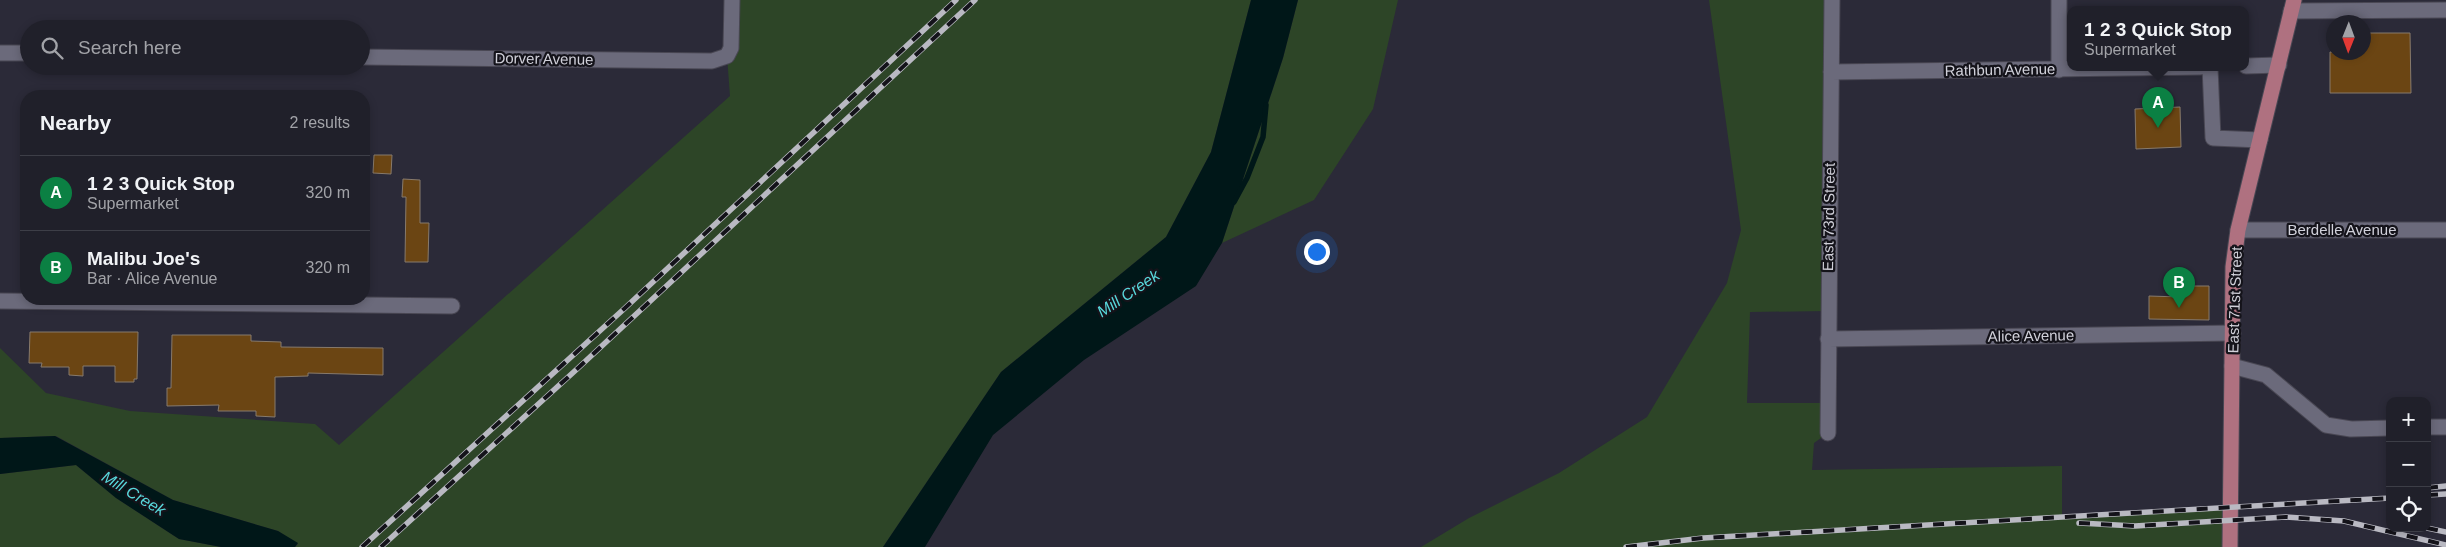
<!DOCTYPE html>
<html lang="en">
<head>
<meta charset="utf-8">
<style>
	body { margin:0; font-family:Arial,sans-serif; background:#282832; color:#f1f3f6 }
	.controls { position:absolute; right:15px; bottom:15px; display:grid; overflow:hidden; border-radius:10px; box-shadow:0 2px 8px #0003 }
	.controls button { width:45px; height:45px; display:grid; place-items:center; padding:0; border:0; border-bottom:1px solid #3d3e47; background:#20202a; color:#f1f3f6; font:25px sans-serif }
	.compass { position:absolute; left:2326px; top:15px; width:45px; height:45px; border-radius:50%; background:#20202a; box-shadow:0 2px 8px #0003; rotate:181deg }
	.you { position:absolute; left:1316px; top:251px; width:18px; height:18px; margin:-12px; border:4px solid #fff; border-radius:50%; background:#1a73e8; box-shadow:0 0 0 8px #1a73e833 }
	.badge { display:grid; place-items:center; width:32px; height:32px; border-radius:50%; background:#0b8043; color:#fff; font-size:16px; font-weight:700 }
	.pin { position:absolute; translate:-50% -41px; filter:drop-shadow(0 1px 2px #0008) }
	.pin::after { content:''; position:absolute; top:26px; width:18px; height:15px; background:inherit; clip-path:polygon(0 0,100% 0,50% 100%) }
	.popup { position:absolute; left:2067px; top:6px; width:182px; height:65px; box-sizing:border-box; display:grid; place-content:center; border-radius:10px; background:#20202a; filter:drop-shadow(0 1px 4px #0005); font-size:16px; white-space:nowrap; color:#a2a3a8 }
	.popup b { font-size:19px; color:#f1f3f6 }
	.popup::after { content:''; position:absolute; left:50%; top:100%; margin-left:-10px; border:10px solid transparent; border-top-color:#20202a }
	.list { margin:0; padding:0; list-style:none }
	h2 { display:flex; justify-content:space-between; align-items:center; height:65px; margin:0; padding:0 20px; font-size:21px }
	h2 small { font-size:16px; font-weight:400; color:#a2a3a8 }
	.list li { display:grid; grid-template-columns:32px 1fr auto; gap:15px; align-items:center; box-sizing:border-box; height:75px; padding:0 20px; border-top:1px solid #3d3e47 }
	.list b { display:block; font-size:19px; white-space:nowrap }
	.list p { margin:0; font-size:16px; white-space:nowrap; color:#a2a3a8 }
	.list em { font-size:16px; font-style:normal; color:#a2a3a8 }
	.icon { flex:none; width:28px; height:28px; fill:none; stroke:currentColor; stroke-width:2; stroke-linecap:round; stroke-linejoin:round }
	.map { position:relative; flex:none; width:2446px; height:547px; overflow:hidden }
	.search { position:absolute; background:#20202a; box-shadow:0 2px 8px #0003; left:20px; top:20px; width:350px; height:55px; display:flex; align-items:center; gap:12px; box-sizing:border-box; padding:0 18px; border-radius:28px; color:#a2a3a8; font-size:19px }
	.panel { position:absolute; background:#20202a; box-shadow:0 2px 8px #0003; left:20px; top:90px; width:350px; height:215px; border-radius:20px }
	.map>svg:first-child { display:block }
	.green { fill:#2d4527 }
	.water { fill:#001718 }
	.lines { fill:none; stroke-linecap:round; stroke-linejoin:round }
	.stream { stroke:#001718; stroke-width:5.5 }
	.building { fill:#6b4513; stroke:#877a6c }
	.minor-casing { stroke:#494753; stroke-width:17 }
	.major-casing { stroke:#494753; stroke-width:17 }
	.minor { stroke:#6b6a7b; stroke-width:15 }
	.major { stroke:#af7180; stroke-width:15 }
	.rail-casing { stroke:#b9b9c2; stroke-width:5.5 }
	.rail { stroke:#14131a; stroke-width:4; stroke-dasharray:11; stroke-linecap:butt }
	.labels { text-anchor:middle; stroke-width:4.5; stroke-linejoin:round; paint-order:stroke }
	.street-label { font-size:15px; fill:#d1d1da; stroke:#14131a }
	.water-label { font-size:16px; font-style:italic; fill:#58d8dc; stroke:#14131a }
</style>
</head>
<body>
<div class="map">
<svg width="2446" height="547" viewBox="0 0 2446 547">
	<rect width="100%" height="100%" fill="#2b2a38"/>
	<path class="green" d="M732,0H1251L1211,152L1166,237L1001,372L883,547H295L298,544L278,531L173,500L56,436L0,438V348L46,393L130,411L315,424L339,445L730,96L727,56Z
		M1298,0H1398L1373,109L1314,200L1222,243L1283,58Z
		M1709,0H1832L1828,311L1750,312L1747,403H1828V433L1814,443L1812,470L2062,466V518L2230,508V547H1421L1469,518L1559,473L1647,417L1727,283L1741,230Z
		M76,465L116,498L179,539L221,547H0V474Z"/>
	<path class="water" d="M1251,0H1298L1283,58L1222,243L1196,286L1084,360L993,435L925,547H883L1001,372L1166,237L1211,152Z
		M55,436L173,500L278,531L298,543L295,547H221L179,539L116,498L76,465L0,474V438Z"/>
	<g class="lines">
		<path class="stream" d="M1234,202L1247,178L1263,137L1266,105"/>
	</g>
	<path class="building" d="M2364,33H2410L2411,93H2330V52H2364Z
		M2180,107L2181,147L2136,149L2135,109Z
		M374,155H392L391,174L373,173Z
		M403,179L420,180V223H429L428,262H405L406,197H402Z
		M2181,286H2209V320L2149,319V296L2181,297Z
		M30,332H138L137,379H134V382H115V366H83V376L69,375V367H41L42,363H29Z
		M172,335H251V341L281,342V347L383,348V375L308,373V376L275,377V417L256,416V411H218L219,405L167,406V388H171Z"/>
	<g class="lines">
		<defs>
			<path id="minor" d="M2059,0V70
				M2291,11L2446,10
				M0,53H29
				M361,57L712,61L727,56L731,48L732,0
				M2246,66L2279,65
				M2210,67L2213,138L2260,140
				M1831,72L2200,67
				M2238,230H2446
				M0,301L452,306
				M1828,339L2233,333
				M2232,366L2266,375L2326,425L2351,429L2390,428
				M2427,427H2446
				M1828,433L1832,0"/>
			<path id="major" d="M2230,547L2233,267L2238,230L2294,0"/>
		</defs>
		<use href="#minor" class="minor-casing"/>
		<use href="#major" class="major-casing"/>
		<use href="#minor" class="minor"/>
		<use href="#major" class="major"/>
		<defs>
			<path id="rail" d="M2427,488L2446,486
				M2427,495L2446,494
				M2079,523L2135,526L2286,517L2344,521L2446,545
				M2427,528L2446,532
				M362,547L625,308L956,0
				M381,547L577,369L975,0
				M1626,547L1703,538L2390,498"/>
		</defs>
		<use href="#rail" class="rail-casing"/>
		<use href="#rail" class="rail"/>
	</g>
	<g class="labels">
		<g class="street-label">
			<text transform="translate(544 59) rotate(1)" y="5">Dorver Avenue</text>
			<text transform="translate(2000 70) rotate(-1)" y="5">Rathbun Avenue</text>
			<text transform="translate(1829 217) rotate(-89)" y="5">East 73rd Street</text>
			<text x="2342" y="235">Berdelle Avenue</text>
			<text transform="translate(2235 300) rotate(-88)" y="5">East 71st Street</text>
			<text transform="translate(2031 336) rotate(-1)" y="5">Alice Avenue</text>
		</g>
		<g class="water-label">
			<text transform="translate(1128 293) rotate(-34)" y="6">Mill Creek</text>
			<text transform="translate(134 493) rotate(31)" y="6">Mill Creek</text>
		</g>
	</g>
</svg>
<div class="controls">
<button>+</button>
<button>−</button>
<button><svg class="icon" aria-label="locate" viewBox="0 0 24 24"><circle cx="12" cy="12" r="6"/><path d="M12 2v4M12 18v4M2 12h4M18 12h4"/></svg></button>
</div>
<svg class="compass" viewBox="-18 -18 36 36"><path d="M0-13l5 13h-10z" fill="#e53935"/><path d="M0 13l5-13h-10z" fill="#a2a3a8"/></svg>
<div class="you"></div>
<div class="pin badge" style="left:2158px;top:128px">A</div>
<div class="popup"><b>1 2 3 Quick Stop</b>Supermarket</div>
<div class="pin badge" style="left:2179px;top:308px">B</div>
<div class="search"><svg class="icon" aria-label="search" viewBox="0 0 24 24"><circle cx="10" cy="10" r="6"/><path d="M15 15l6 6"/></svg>Search here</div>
<section class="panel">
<h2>Nearby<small>2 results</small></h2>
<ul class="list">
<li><span class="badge">A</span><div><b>1 2 3 Quick Stop</b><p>Supermarket</p></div><em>320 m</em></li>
<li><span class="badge">B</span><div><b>Malibu Joe's</b><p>Bar · Alice Avenue</p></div><em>320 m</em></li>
</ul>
</section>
</div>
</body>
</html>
